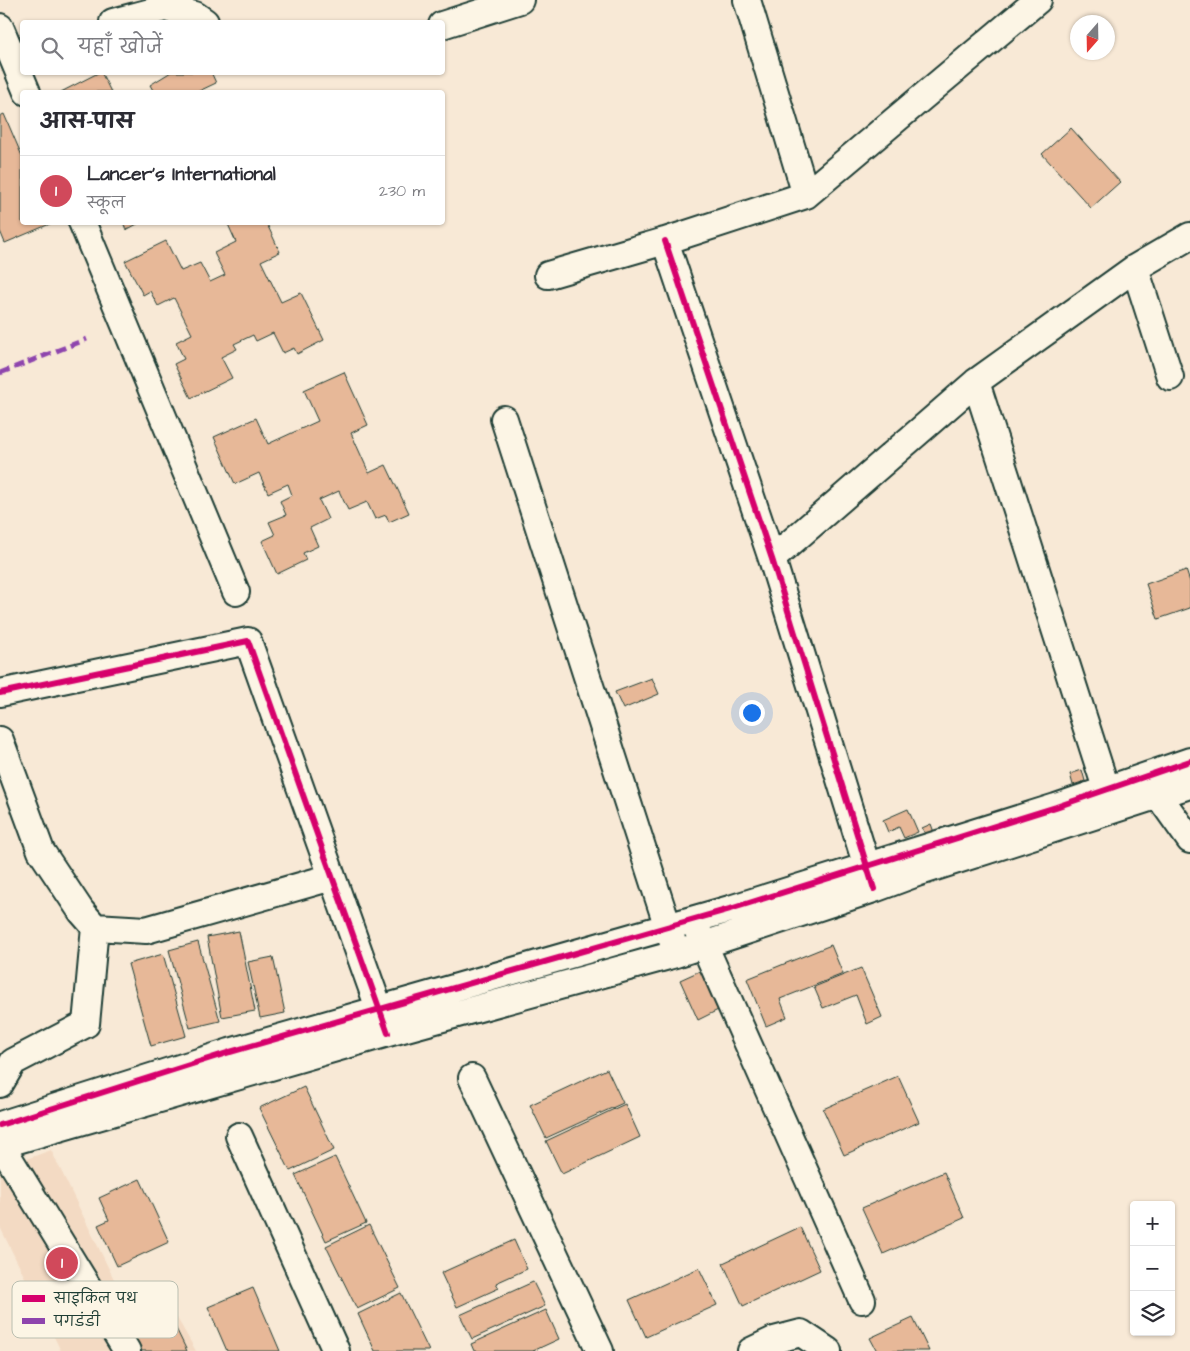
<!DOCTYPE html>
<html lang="hi">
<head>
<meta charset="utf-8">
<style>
	body { margin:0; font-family:"Architects Daughter","Playpen Sans Deva",sans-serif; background:#f7f7f7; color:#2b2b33 }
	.controls { position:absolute; right:15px; bottom:15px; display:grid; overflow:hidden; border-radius:5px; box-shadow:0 1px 4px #0004 }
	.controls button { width:45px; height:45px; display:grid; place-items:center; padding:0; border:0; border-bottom:1px solid #e1e1e2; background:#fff; color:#2b2b33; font:25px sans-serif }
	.compass { position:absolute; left:1070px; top:15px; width:45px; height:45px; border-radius:50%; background:#fff; box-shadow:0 1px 4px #0004; rotate:200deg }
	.you { position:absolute; left:751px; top:712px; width:18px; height:18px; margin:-12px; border:4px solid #fff; border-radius:50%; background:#1a73e8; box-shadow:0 0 0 8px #1a73e833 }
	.badge { display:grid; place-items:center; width:32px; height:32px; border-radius:50%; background:#d1495b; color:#fff; font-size:16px; font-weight:700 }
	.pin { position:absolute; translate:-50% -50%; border:2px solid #fff; box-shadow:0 1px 5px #0006 }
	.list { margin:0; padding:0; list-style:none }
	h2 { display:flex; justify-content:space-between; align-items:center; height:65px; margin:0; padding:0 20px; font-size:21px }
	h2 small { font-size:16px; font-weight:400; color:#7c7c81 }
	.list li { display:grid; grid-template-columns:32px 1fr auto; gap:15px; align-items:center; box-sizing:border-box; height:70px; padding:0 20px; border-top:1px solid #e1e1e2 }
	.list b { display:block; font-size:19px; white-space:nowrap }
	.list p { margin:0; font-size:16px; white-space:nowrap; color:#7c7c81 }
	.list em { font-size:16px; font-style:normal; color:#7c7c81 }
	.icon { flex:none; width:28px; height:28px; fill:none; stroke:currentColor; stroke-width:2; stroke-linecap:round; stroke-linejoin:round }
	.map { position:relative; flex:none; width:1190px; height:1351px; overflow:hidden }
	.search { position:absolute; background:#fff; box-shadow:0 1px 4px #0004; left:20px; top:20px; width:425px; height:55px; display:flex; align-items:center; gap:12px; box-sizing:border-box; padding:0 18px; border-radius:5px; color:#7c7c81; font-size:19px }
	.panel { position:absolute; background:#fff; box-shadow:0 1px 4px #0004; left:20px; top:90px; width:425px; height:135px; border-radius:5px }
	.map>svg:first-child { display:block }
	.built { fill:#f3dac3 }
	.building { fill:#e7b898; stroke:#1f3d34 }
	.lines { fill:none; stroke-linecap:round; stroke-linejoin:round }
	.minor-casing { stroke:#1f3d34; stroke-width:30 }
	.minor { stroke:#fcf5e5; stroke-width:26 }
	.quiet { stroke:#8e44ad; stroke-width:5; stroke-dasharray:10 5; stroke-linecap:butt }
	.cycleway-casing { stroke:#fcf5e5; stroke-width:9 }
	.cycleway { stroke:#d6006c; stroke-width:6 }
	.key { fill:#fcf5e5; stroke:#babeb0; stroke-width:1 }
	.key-label { font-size:14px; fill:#1f3d34 }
</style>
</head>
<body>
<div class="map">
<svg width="1190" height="1351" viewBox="0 0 1190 1351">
	<rect width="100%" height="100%" fill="#f8e9d6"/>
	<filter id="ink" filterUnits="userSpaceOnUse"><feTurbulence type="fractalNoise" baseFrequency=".02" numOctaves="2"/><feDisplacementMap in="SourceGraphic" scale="10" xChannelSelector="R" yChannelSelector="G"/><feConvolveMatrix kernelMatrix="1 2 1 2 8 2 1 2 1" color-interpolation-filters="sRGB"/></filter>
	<g filter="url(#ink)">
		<path class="built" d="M51,1150L128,1308L166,1299L196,1351H61L0,1227V1169Z"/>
		<path class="building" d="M101,72L111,92H61L100,72Z
			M171,72H211L216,83L197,92H154L150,85Z
			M4,114L22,156V222L52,223L5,243L0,231V116Z
			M1071,128L1120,182L1091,208L1042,154Z
			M123,222H141L126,230Z
			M227,222H266L280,252L261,261L281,302L301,293L324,340L297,354L294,348L283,353L273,333L256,341L253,335L234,344L237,349L221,357L232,378L191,398L174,364L184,359L176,342L192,334L174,298L158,306L150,291L143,295L125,261L166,241L181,271L200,263L210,282L225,275L214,253L236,242Z
			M344,372L368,425L351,433L369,473L386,465L409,513L389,522L386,515L375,519L367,502L348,510L339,491L319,500L328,519L310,528L318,546L303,553L306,560L277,574L262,541L275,535L269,522L286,515L280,501L292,495L288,484L268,493L259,473L235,484L214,437L256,418L268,444L318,421L304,390Z
			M1186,570L1190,582V608L1158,619L1146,584Z
			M652,678L659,694L623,709L615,692Z
			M1082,770L1085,781L1073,785L1070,774Z
			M908,809L918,832L904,838L899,827L888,832L883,820Z
			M931,824L935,835L927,838L922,828Z
			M239,931L255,1011L222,1017L207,937Z
			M198,942L220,1021L190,1028L169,950Z
			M831,945L843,974L780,999L787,1017L766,1026L747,979Z
			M163,954L186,1036L151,1046L128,964Z
			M273,957L285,1013L260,1018L248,962Z
			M861,968L882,1017L867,1024L856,995L823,1008L814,987Z
			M702,970L720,1009L698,1020L680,980Z
			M607,1069L623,1103L546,1138L530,1105Z
			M898,1076L919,1122L844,1155L823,1109Z
			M304,1087L334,1150L290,1171L259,1108Z
			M625,1104L640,1137L562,1174L546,1141Z
			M335,1157L366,1223L326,1241L295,1175Z
			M944,1172L964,1218L883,1254L862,1208Z
			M140,1179L169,1242L117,1266L98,1225L109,1220L99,1198Z
			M369,1225L400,1288L357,1309L326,1246Z
			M800,1227L820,1270L743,1306L723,1263Z
			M514,1240L527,1269L496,1283L499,1288L457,1307L441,1273Z
			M699,1268L717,1305L646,1337L629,1300Z
			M533,1282L545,1306L472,1339L460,1315Z
			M253,1288L280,1351H227L208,1307Z
			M401,1293L429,1351H375L358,1314Z
			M167,1310L187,1351H141L130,1328Z
			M546,1310L559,1339L533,1351H474L471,1344Z
			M913,1318L929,1351H877L870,1338Z"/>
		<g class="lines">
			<defs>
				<path id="minor" d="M747,0L806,195
					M113,22L165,8L195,15L205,22
					M442,25L520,0
					M0,27L27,92
					M82,222L236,592
					M665,241L772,559L872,883
					M1135,268L1170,377
					M548,275L665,241L806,195L1038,0
					M976,382L1112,807
					M504,419L673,943
					M772,559L976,382L1135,268L1190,236
					M0,693L248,641L385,1025
					M0,740L41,851L81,911L95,927L146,930L332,877
					M1158,795L1190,840
					M697,929L862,1300
					M472,1078L600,1351
					M0,1084L13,1062L86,1024L95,927
					M0,1125L230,1052L730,909L1056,807L1190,761
					M239,1136L336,1351
					M0,1145L388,1033L676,954L874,889L917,873L1190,785
					M1,1145L127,1351
					M751,1351L774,1340L801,1333L828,1351"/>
			</defs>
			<use href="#minor" class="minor-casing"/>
			<use href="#minor" class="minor"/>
			<path class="quiet" d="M0,373L87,339"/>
			<defs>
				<path id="cycleway" d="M665,241L772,559L874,889
					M0,693L248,641L388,1033
					M0,1125L230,1052L730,909L1056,807L1190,761"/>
			</defs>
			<use href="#cycleway" class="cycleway-casing"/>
			<use href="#cycleway" class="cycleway"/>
		</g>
	</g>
	<rect x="12" y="1281" width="166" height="57" rx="8" class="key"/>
	<rect x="22" y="1295" width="23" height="7" fill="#d6006c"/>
	<rect x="22" y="1318" width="23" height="6" fill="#8e44ad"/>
	<g class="key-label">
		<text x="54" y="1303">साइकिल पथ</text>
		<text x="54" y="1326">पगडंडी</text>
	</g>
</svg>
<div class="controls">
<button>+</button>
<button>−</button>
<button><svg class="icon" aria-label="layers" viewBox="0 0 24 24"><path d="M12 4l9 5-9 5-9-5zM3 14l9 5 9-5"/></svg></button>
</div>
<svg class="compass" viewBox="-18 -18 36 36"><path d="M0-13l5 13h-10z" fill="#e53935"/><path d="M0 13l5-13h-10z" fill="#7c7c81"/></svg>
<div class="you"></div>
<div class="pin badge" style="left:62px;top:1263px">1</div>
<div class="search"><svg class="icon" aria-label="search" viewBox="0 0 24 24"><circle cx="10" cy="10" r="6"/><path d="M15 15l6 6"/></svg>यहाँ खोजें</div>
<section class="panel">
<h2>आस-पास<small></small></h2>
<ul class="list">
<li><span class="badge">1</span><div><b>Lancer's International</b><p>स्कूल</p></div><em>230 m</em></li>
</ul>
</section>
</div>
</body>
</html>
